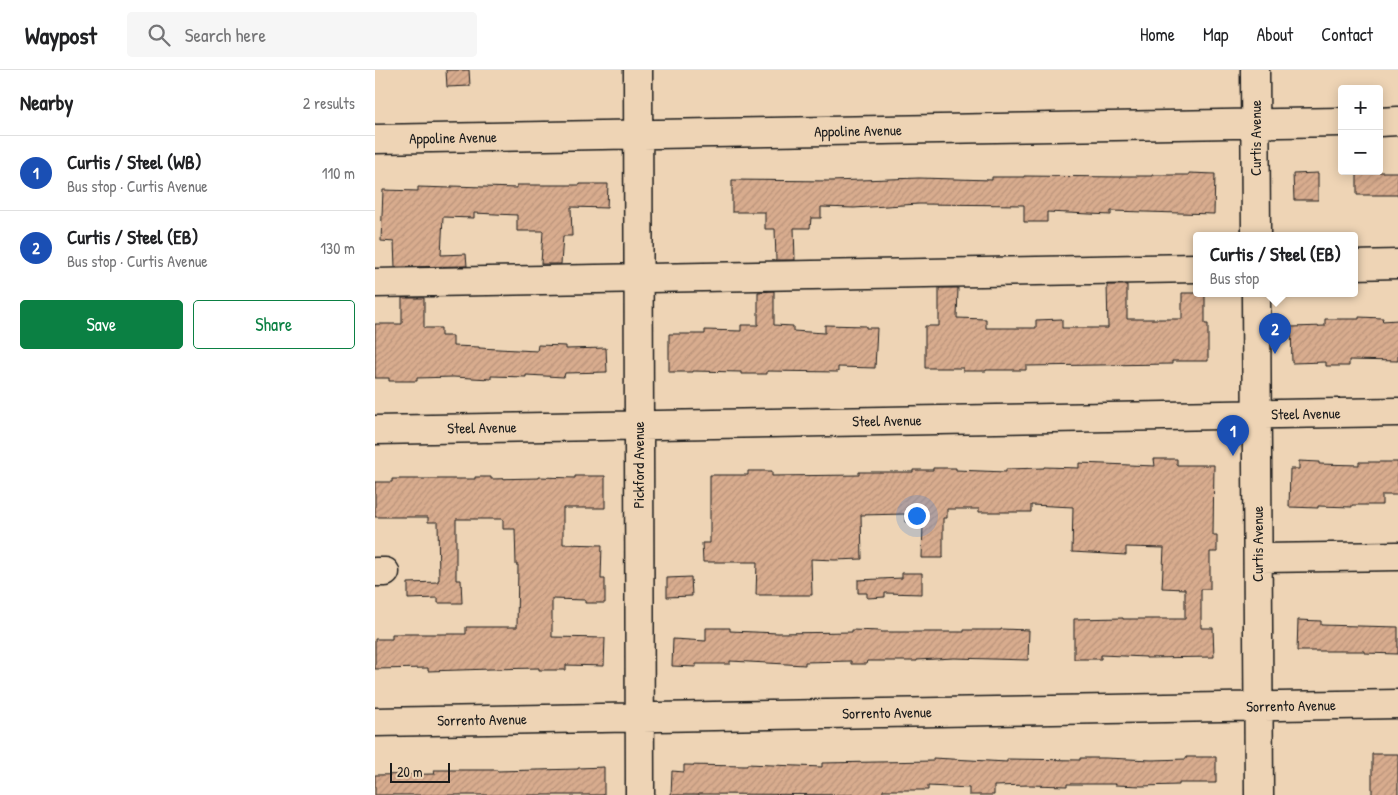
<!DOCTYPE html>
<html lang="en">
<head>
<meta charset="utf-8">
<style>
	body { margin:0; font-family:"Patrick Hand",sans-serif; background:#f6f6f6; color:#202124 }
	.controls { position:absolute; right:15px; top:15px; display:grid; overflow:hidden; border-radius:5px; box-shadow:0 2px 12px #0003 }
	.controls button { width:45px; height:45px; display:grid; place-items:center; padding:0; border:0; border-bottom:1px solid #e0e0e0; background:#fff; color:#202124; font:25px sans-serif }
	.scale { position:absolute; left:15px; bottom:12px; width:60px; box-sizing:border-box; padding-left:5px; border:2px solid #1c1c1c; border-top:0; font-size:14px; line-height:18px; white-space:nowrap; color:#1c1c1c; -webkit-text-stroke:4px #eed4b5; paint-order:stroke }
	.you { position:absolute; left:541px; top:445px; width:18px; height:18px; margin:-12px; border:4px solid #fff; border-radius:50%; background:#1a73e8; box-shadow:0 0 0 8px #1a73e833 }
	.badge { display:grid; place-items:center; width:32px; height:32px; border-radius:50%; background:#0b8043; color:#fff; font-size:16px; font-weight:700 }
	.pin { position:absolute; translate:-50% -41px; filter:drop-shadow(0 1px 2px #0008) }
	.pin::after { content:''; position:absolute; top:26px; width:18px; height:15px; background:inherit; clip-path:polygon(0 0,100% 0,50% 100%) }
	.popup { position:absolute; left:818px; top:162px; width:165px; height:65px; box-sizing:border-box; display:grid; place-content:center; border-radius:5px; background:#fff; filter:drop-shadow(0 1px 4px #0005); font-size:16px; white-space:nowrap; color:#757577 }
	.popup b { font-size:19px; color:#202124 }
	.popup::after { content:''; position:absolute; left:50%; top:100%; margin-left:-10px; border:10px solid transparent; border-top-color:#fff }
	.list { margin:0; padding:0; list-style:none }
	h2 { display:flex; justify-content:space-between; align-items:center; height:65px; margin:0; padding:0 20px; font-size:21px }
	h2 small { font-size:16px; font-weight:400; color:#757577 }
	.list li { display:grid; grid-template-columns:32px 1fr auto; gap:15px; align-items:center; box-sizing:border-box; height:75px; padding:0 20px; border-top:1px solid #e0e0e0 }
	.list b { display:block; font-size:19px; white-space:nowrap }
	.list p { margin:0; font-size:16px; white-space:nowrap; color:#757577 }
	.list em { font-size:16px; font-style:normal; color:#757577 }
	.actions { display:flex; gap:10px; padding:15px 20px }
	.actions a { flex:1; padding:11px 0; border:1px solid #0b8043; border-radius:5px; text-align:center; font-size:18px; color:#0b8043 }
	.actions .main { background:#0b8043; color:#fff }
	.icon { flex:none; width:28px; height:28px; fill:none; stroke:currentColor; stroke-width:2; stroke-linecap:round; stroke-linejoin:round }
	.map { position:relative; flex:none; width:1023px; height:725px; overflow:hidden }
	header { display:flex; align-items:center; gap:30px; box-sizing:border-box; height:70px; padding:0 25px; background:#fff; border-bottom:1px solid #e0e0e0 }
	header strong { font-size:24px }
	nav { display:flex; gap:28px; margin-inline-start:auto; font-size:18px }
	.search { width:350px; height:45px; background:#f6f6f6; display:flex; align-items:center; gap:12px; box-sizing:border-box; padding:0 18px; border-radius:5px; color:#757577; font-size:19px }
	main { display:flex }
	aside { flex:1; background:#fff }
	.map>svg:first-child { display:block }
	.building { fill:url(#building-hatch); stroke:#1c1c1c }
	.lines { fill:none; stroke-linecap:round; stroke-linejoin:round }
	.minor-casing { stroke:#1c1c1c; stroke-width:31 }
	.minor { stroke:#eed4b5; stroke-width:28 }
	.labels { text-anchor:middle; stroke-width:4; stroke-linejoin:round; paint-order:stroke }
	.street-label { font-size:15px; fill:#1c1c1c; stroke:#eed4b5 }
</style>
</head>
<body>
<header>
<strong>Waypost</strong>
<div class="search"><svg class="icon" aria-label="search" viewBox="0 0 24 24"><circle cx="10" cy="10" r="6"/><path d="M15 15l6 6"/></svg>Search here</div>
<nav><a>Home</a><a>Map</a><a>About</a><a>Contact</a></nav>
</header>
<main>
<aside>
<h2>Nearby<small>2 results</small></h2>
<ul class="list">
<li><span class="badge" style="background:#1a4fb4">1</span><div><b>Curtis / Steel (WB)</b><p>Bus stop · Curtis Avenue</p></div><em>110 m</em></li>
<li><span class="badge" style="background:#1a4fb4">2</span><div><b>Curtis / Steel (EB)</b><p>Bus stop · Curtis Avenue</p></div><em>130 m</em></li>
</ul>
<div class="actions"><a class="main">Save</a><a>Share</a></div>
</aside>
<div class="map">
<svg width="1023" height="725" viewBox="0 0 1023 725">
	<defs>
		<pattern id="building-hatch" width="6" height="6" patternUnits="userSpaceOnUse" patternTransform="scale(1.25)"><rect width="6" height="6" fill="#d8ac8e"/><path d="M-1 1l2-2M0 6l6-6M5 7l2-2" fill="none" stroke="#b9937a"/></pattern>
	</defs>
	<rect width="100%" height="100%" fill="#eed4b5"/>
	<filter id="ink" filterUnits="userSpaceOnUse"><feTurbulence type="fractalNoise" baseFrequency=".02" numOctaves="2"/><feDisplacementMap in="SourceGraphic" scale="10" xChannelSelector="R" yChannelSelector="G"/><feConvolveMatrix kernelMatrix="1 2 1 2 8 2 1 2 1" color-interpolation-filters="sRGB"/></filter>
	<g filter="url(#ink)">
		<path class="building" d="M71,0H94L95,16L72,17Z
			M982,102H1023V125H982Z
			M814,103L840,104L839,144L736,141V145L672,142V152H649V135L544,134L479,138L446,137V148H436L435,158H419L420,190H401L400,159H390V142H357V110L456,111L544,108L617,110V107H649V106L746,107V106H777V105H814Z
			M943,103V130H919L918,104Z
			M205,114H233L232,138L196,137L197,166H188L186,194H166L168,161H142V145L99,143V148L68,147L66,185L91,184L92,196L20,197L19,172L6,171L8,120L43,121V117L76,118V116L142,118V115H205Z
			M732,215H752V249H807V223H830V254H833V291H797V294L651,296V300H611V301H588V298H550V256H564V218H583L582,248L611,249V258H661V250L687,249V258H733Z
			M399,221V255L418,256V261L450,263V255L491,256V258H502L500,298L463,297V302L392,301V304H366V302L318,301V302H294V264H330V260L366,261V255H383V222Z
			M27,228H49V258H66V266H78V276L104,277V278L162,281L163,275L191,276V279L231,278L232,302L190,303L189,307L151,305V307L116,306V309L78,307L42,308V311H14V308H0V254H27Z
			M984,247L1008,248L1007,251L1023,250V291L974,290V296H951V292L917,293L916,257L950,256V249H984Z
			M779,389H802V395H839L838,465H842V482H835V519H826V558H838L839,587L771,588V587L726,585V589H699V549L748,548V549H810V519L787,518L789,478L751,477V485L697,482L698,437L656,435V442H604V439H572V448H568V488H547L548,452H530V444L486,445L487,489L460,490L436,489L437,525H381L382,492H328L327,473H335V405H373V401H397V406L484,405V402H538V400H558V398H581V400L631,402V399L669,398V397L704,398V393L780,396Z
			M924,391L944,392V394L984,395V392H1023V425H1007V435H977V437L943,436V438L914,437L915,399H924Z
			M200,406H230V438H188V474L227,475L226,509H230V533H210V530L177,529V567L230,568L229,596L191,595V600H164V598L116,599L53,601V598L0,599V569H17V564H91V557H142L143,495H141L140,459H128V449H81V510H86L87,533H63V528L33,529V513L63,512V510H64L63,452H53V447H0V412H17V409H100V407H116V409L164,408V407L200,408Z
			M527,503H547V524L510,523V527L492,528V523H483V510L527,508Z
			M316,507L317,526L292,527V508Z
			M923,550L946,551V555L1023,557V584L989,583V581H922Z
			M331,558H355V561L403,563L477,562V560L506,561V562H589V560H626V559L654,560L653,590L579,588L542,590V591H492L491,594H476V591L430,592V595L355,591V594H321V597L297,596L298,569L331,571Z
			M997,684H1023V725H997Z
			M811,687H841V713H804V715L767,716L740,715L741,714H692V716L655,715L619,716V725H594V718L553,716V720H508V725L324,724V725H296L297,701L309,702V695L372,696V694L447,697V693L558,691V688L632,692V689L705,690V688H730L777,690L811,689Z
			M229,697V725H0V705L60,704L59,700H122V701L203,699V698Z"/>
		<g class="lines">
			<defs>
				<path id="minor" d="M263,0L265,725
					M880,0L881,165
					M1004,52L1023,51
					M0,69L967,52
					M979,195L1023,194
					M0,213L821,198
					M881,223L884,725
					M0,360L1023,342
					M883,488L1023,486
					M0,502H10
					M0,652L1023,634"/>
			</defs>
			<use href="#minor" class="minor-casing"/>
			<use href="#minor" class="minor"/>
		</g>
	</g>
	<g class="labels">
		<g class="street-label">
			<text transform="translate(483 61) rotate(-1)" y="5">Appoline Avenue</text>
			<text transform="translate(78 68) rotate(-1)" y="5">Appoline Avenue</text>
			<text transform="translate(881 68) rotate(-90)" y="5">Curtis Avenue</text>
			<text transform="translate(931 344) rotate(-1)" y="5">Steel Avenue</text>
			<text transform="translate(512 351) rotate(-1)" y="5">Steel Avenue</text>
			<text transform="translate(107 358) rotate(-1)" y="5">Steel Avenue</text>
			<text transform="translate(264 395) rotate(-90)" y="5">Pickford Avenue</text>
			<text transform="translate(883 474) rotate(-90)" y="5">Curtis Avenue</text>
			<text transform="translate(916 636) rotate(-1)" y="5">Sorrento Avenue</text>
			<text transform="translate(512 643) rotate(-1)" y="5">Sorrento Avenue</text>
			<text transform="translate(107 650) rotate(-1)" y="5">Sorrento Avenue</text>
		</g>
	</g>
</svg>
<div class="controls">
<button>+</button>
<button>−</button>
</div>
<div class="scale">20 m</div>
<div class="you"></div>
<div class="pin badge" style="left:858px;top:386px;background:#1a4fb4">1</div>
<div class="pin badge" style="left:900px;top:284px;background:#1a4fb4">2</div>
<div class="popup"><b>Curtis / Steel (EB)</b>Bus stop</div>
</div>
</main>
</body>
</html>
